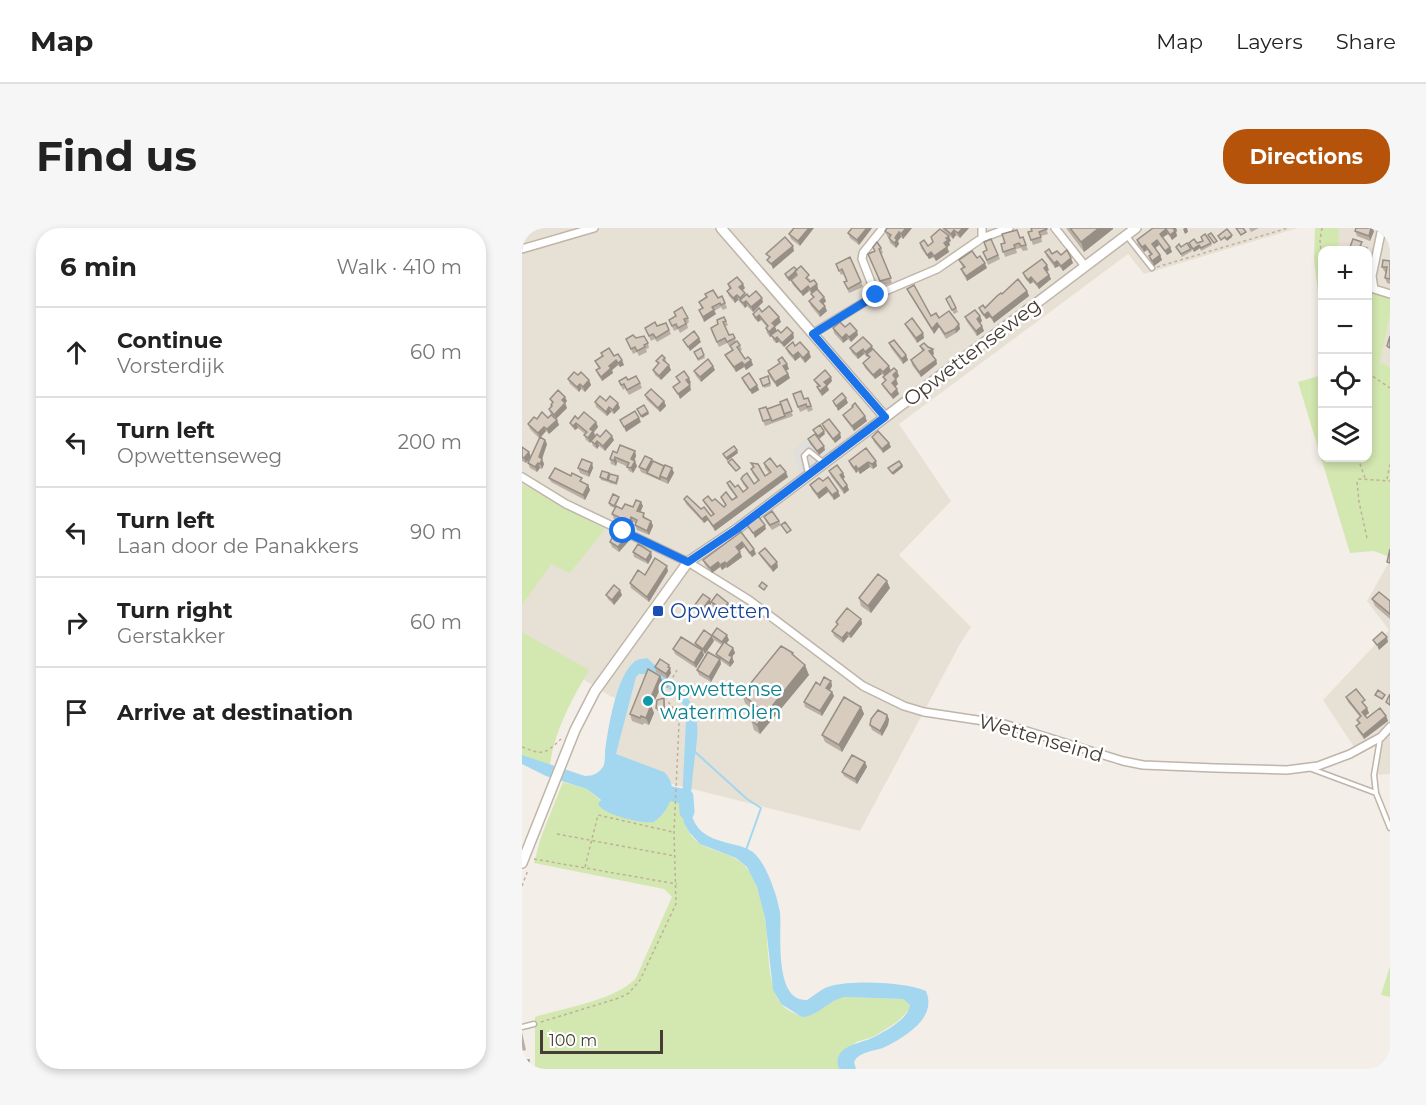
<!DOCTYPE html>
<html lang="en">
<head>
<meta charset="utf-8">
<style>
	body { margin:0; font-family:Montserrat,sans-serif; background:#f6f6f6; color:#222 }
	.controls { position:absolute; right:18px; top:18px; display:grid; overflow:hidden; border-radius:12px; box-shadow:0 3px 9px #0003 }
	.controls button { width:54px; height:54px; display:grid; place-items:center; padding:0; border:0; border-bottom:2px solid #e0e0e0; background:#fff; color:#222; font:30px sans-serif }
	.scale { position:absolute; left:18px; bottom:15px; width:123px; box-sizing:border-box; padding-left:6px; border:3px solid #463e36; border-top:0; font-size:16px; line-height:21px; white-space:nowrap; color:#463e36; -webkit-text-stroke:4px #fff; paint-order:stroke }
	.stop { position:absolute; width:18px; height:18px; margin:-14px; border:4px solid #1a73e8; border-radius:50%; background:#fff }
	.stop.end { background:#1a73e8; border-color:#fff; box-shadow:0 2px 6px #0008 }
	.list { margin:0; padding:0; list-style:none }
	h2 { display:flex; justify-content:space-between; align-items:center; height:78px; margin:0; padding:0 24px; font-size:26px }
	h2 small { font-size:20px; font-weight:400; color:#767676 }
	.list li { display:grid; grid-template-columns:39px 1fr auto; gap:18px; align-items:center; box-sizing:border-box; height:90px; padding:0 24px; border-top:2px solid #e0e0e0 }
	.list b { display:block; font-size:22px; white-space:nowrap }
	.list p { margin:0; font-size:20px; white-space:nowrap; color:#767676 }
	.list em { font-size:20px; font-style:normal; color:#767676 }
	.icon { flex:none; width:33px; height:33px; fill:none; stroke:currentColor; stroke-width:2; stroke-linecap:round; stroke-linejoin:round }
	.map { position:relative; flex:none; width:868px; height:841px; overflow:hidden; border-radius:24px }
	header { display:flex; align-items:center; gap:36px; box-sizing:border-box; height:84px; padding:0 30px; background:#fff; border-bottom:2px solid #e0e0e0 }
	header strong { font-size:28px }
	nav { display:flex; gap:33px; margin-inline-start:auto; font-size:21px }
	.intro { display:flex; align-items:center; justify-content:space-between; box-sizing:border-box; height:144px; padding:0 36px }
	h1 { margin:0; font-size:42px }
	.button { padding:15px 27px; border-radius:24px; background:#b45309; color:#fff; font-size:21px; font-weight:700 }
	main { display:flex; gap:36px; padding:0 36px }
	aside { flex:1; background:#fff; border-radius:24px; box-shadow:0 3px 9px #0003 }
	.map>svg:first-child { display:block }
	.residential { fill:#e7e0d5 }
	.green { fill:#d3e7b0 }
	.parking { fill:#e1dfdc }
	.water { fill:#a3d7f0 }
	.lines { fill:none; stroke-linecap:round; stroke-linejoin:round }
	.stream { stroke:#a3d7f0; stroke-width:2 }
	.river { stroke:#a3d7f0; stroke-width:15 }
	.service-casing { stroke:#bfb5a9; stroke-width:7 }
	.minor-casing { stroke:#bfb5a9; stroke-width:10 }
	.tertiary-casing { stroke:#bfb5a9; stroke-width:12 }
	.path { stroke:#c0b09b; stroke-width:1.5; stroke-dasharray:3 3; stroke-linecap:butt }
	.service { stroke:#fff; stroke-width:4 }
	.minor { stroke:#fff; stroke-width:7 }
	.tertiary { stroke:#fff; stroke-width:9 }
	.wall { fill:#baafa4 }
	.shaded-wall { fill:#978f86 }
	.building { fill:#d8ccbf; stroke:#978f86; stroke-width:1.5 }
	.route { stroke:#1a73e8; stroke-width:8 }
	.transit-dot { fill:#1a4fb4; stroke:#fff; stroke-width:2 }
	.culture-dot { fill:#0f9aa8; stroke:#fff; stroke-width:2 }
	.labels { text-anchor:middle; stroke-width:5; stroke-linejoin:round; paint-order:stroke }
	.street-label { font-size:20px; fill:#463e36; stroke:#fff }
	.transit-label { font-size:20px; fill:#164399; stroke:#fff; text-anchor:start }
	.culture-label { font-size:20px; fill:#0d838f; stroke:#fff; text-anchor:start }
</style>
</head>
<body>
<header>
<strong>Map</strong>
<nav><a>Map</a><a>Layers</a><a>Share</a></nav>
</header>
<div class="intro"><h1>Find us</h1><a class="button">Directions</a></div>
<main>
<aside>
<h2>6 min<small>Walk · 410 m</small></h2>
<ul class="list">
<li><svg class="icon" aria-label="ahead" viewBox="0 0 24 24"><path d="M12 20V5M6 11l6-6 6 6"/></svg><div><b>Continue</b><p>Vorsterdijk</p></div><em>60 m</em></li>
<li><svg class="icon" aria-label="left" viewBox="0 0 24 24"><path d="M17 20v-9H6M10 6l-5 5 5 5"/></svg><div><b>Turn left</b><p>Opwettenseweg</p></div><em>200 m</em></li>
<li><svg class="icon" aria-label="left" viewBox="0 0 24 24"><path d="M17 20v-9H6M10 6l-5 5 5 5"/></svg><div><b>Turn left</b><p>Laan door de Panakkers</p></div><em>90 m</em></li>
<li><svg class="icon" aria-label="right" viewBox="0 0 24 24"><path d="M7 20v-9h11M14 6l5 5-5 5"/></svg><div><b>Turn right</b><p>Gerstakker</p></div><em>60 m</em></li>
<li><svg class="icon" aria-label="arrive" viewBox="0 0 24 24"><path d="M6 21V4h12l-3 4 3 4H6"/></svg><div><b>Arrive at destination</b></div></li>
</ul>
</aside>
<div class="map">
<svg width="868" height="841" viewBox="0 0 868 841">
	<rect width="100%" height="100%" fill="#f3eee7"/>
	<path class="residential" d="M0,0H776L622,46L606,26L377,196L429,273L377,327L449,399L438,416L338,603L91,541L99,472L88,468L0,413Z
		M803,0H868V67L846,61V22H801Z
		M868,86V139L857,134Z
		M868,332V546L854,547L861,506L832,519L801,472L867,402L845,373Z"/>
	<path class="green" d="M793,0H817L816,22H800V86L798,81L792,31Z
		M846,61L868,67V86L858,134L868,139V329L852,323L828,325L776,154L800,147V230H846Z
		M0,256L83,301L48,345L29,336L0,377Z
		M0,404L67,442C50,471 32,504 28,537L0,527Z
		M41,554L65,561L79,573L132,594C144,585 149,574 150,559L160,562C156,644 212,605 232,652C237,664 241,678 243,692C247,715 244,764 262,779C291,801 296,774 323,769L381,771L388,777V781L375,794L351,809L334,814L316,837L317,841H13V789C41,780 95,772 114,750L150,669L142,661L12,635L19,609Z
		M868,738V769L859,767Z"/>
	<path class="parking" d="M283,212L310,221L278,246L270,224Z"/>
	<path class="water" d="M125,430L134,438L135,444C189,479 175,498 170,555C169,566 167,580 171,591C182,619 220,612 233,626C242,635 248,650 252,662C255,669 256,677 258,684C260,704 251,774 285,772C293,767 300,760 309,758C332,752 383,754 404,763C415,789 386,807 365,818C354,824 338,822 332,834L334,841H317C309,819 336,816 350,810C362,804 387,791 388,777L381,771L323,769C306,772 297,788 280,789L259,776L251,762L243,690L235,659L225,639L214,630L178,616L167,604L162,595L160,575L164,492L162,478L152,465L127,446H117L114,449L94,526L142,544C158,559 148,583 132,594C119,596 82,587 76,576L79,572L65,561L24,548L0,536V527L63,548C71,548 78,545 82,537C83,533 83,527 83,523C86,501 94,449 112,434C115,431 120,431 125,430Z"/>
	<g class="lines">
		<path class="stream" d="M172,523L225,571L239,580L224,622"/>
		<path class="river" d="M132,562L164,569L165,584"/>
		<defs>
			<path id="service" d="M604,7L630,40
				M286,245L282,228L287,223L302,235
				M858,511L852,547L854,565L868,600
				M787,540L854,565
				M0,799L12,796"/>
			<path id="minor" d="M533,0L563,38
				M860,0L850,48L852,61L868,66
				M460,10V0
				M0,21L72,0
				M354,67L340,31L341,25L361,0
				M290,106L354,67L415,41L460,10L487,0
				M0,249L44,276L166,334L227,372L341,458L382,478L402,484L482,496L601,533L621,537L693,540L765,542L796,538L828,526L859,509L868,499"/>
			<path id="tertiary" d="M199,0L363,189
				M0,635L53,502L73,463L166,334L215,301L614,0"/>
		</defs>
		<use href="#service" class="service-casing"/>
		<use href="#minor" class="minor-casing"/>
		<use href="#tertiary" class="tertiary-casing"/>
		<path class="path" d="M800,0L798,12L800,39
			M635,39L766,0
			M846,73L849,67
			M846,145L868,160
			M836,230L843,250
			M865,251L868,236
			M845,310L837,274L835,254L837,251L868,253
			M0,519C21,527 22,527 39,511
			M35,606L153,628
			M12,631L155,656
			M63,639L76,587L151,604
			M0,658L6,642
			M19,794L97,770L107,765L118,752L154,676L152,604L157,496L150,478L146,474L143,463L155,442"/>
		<use href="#service" class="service"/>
		<use href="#minor" class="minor"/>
		<use href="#tertiary" class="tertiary"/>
	</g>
	<path class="wall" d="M272,0L278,18L269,11L267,6Z
		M350,0L337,17L328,10L326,5Z
		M365,0H390L381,11L379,9L376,13L377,16L374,20L368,15L367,10L365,8L363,3Z
		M420,0H447L438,10L434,7L431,11L421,2Z
		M524,0L526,6L519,8L520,14L511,17L506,4Z
		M544,0H591V1L562,24Z
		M631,0H654L655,3L654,4L655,8L650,12L646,6L641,9L648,19L650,24L645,27L637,17L633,20L638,27L640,32L632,38L629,33L627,28L628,27L625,22L622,24L616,17L615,12Z
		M727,0H737L729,4Z
		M833,3H852L848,13L835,8Z
		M409,9L429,13L427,14L428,17L425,19L427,24L414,33L411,29L407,31L399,20L398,15L406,18L411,14Z
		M501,9L506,22L501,23L499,20L494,21L495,25L483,29L479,16Z
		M679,9L689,15L690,17L679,23L678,20L672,24L667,15H675L681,13Z
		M469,11L478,31L466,37L461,24L465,23Z
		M654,19L669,21L670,23L660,29Z
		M359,20L361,25L359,26L370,55L360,58L346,26Z
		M523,24L539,27L551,35L541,43L537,38L533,40L525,29Z
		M455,30L465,40L445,53L441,46L439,41L441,40L437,32Z
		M868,33V56L865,55L863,50L864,44L862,43L860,39Z
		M314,36L339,54L341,59L327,65L322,54L325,53L321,46L319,47Z
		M275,42L289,52L287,53L295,56L296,61L304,73L301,76L305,83L298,89L289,78L287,73L291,70L289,66H290L287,63L281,68L271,57L269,52L274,48V47L267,53L264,49L263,46Z
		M527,42L525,44L529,51L517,61L511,54L508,56L503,50L501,45Z
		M206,56L223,60L220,62L224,67L241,74L231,84L225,78L223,80L216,72L213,75L207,68L205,63L207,61Z
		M385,61L409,88L437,96L438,101L434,105L424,111L417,99L412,106L387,65Z
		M505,63L507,68L472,95L468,89L464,91L459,85L457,80H463L480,66Z
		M183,66L196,70L203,75L205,80L201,82L199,79L192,83L194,86L182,94L177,82L180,81L177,74L184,70Z
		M424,71L434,80L436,84L432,86Z
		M152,84L166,90L167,94L165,96L166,100L158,105L156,101L152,103L147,92L153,88Z
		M240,84L259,94L253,99L255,103L259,105H271L272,110L262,119L257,114L254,115L251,112L250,108L248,109L245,105L244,100L245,99L239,92L236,94L233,91L231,86Z
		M458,88L460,93L458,95L462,103L455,108L445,94L443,89Z
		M204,93L206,97L203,99L207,107L213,110L214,114L218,117L220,122L218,123L223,131L229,132L231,137L224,142L222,139L214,144L205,131L203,127L210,122L208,118L210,117L207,118L205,115L197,119L190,105L189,100Z
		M383,96L401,105L402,110L395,115L385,100Z
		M135,98L147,102L149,106L135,114L133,111L129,113L123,100Z
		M323,99L336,107L329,114L326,111L321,115L312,105L311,100Z
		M114,110L126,115L127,120L124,121L125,124L117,128L115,124L111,126L104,111Z
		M367,115L384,127L386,132L381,136L369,120Z
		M273,118L289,129L283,135L278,129L273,133L266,125L264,120Z
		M350,118L351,121L369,143L377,148L374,151L376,156L373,159L377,166L371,171L362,160L360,156L363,153L361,149L362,148L360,146L353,151L343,140L341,135L347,130L346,128L345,129L342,126L336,131L330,125L328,120Z
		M398,118L406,119L412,126L410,127L414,132L415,136L399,149L390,137L389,132L400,123Z
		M179,120L183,130L176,133L172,124Z
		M79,125L92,128L102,137L98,139L96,137L90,142L91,145L80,153L76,147L74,142L77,141L73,133L80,129Z
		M143,130L145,135L149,142L139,152L133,147L131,142L136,137L134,133Z
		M256,132L267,141L264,143L268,150L255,159L247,148L246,143L258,135Z
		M193,142L179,154L174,148L172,143Z
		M56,147L67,152L69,157L63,164L59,161L57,164L48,156L46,151Z
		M246,148L249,158L242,160L238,151Z
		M220,150L235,157L237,162L230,166L222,155Z
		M106,152L118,155L120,160L107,167L103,160L101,162L97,153Z
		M292,152L310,153L305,158L307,162L300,168L297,164L295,159H296Z
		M271,166L282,171L286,170L291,182L286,184L285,181L278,184Z
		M123,167L142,173L144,178L138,184L125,172Z
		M28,171L45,173L43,175L45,180L34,191L37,197L27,206L24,203L18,210L23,212L25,216L20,231L22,236L20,241L18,240L15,244L8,240L6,235L9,229L4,235L0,233V219L7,224L9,229L17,210L8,201L6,196L15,191L26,190L29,187L27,181L29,179V177L30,175Z
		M265,171L271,188L243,198L237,181H245L259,176Z
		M84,173L98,180L92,186L89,184L85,188L74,179L73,174Z
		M321,187L345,193L332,203L323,191Z
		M56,191L74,194L76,199L72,204L73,208L92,212L83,223L77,218L75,221L71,218L69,213L68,215L64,212L62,207L63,206L56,200L53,202L50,199L48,195Z
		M300,196L318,205L319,210L313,215L302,201Z
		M350,209L367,215L369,219L361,225L352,214Z
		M286,211L303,222L297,227L288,216Z
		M344,220L355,238L351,241L348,239L338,246L336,243L334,245L329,238L327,233Z
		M113,223L114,228L112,233L115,238L111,245L107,243L105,239L102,237L95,234L94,238L89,236L88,231L95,225Z
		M131,233L152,245L146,256L119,244L117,239Z
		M70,235L71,240L67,249L58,245L56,240Z
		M229,235L243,248L247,245L243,240L242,235L255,239L266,249L193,303L186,292L182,295L164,276L162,271L179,281L189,288L191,287L183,276L181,272L190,273L202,279L203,277L199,269L210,272L214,269L207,260L205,255L221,264L225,261L221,256L219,251L232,256L236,253L231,246L229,241L231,240Z
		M307,243L323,249L321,251L325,257L327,262L322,266L309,248Z
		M87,245L88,248L86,254L79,252L78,249Z
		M49,248L66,257L68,262L63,272L29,254L27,250Z
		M96,248L97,250L95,257L87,255L86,252Z
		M297,250L318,268L312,272L306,264L297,271L290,262L288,257Z
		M97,269V271L94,278L100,281L121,278L118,284L124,290L129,293L131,298L127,307L115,302L113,297L114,295L111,294L109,299L92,291L90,286L93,280L88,278L87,275Z
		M242,289L257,293L259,297L250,302L244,294Z
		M219,304L234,326L230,329L222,319L217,323L220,329L205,340L204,339L200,342L198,339L190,345L183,337L181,332Z
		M104,309L106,314L97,324L90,319L88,314Z
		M111,324H129L130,329L126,336L112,329Z
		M237,325L256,339L251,344L239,329Z
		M146,343L127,374L109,360L108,355L123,347Z
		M368,360L349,385L339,378L337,370Z
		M84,367H100L92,377L86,371Z
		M188,371L189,376L181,388L174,383L172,378Z
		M850,371L868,373V391L853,378Z
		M189,374L208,380L203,386L191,379Z
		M339,391L340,396L329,410L326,409L321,415L312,408L310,403L315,397L314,394Z
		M190,407L207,412L204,415L211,420L213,425L210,429L212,434L208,439L198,432L199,436L189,454L177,447L175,442L195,430L194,426L200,417L192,412Z
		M192,413L183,426L181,424L182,427L174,440L153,426L151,421L174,418L173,415Z
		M272,428L287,447L238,506L232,502L229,492L235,485L223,475L220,466Z
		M133,439L149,441L148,443L149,445L145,451L134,444Z
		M138,448L141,455L131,476L129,475L128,476L132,485L127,497L122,495L121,497L110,493L108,486Z
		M309,453L310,458L308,462L310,464L312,468L300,488L283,479L282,474L298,457Z
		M824,469L844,477L843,478L847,485L843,488L845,490L864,488L866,493L842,511L836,503L834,498L837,496L835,492L838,489L826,474Z
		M143,472V481L135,483L134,480Z
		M339,479L342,486L320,524L303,514L300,507Z
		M367,491L366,497L360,508L350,502L348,497Z
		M343,534L345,539L335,556L322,548L320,544Z
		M0,804L4,822L0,823Z"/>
	<path class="shaded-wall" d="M287,0H292L278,18L276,13Z
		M345,0H350L337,17L335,12Z
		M384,0H390L381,11L379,6Z
		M441,0H447L438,10L436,5Z
		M577,0H591V1L562,24L559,14Z
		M651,0H654L655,3L654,4L655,8L650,12L648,7Z
		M663,0H665L666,4L663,6L661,1Z
		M849,0H850L852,3L848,13L847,8Z
		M644,1L646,6L640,10L638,6Z
		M432,2L434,7L431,11L429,6Z
		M377,4L379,9L376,13L377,16L374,20L372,15L373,10Z
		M710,7V9L705,13L704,11Z
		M427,8L429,13L427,14L428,17L424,20L422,15L424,10Z
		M635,12L637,17L632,21L630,16Z
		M623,17L625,22L622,24L620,19Z
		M677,17L678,20L672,24L671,21Z
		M271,18L272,23L251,41L249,36Z
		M425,19L427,24L414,33L412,28Z
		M648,19L650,24L645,27L643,23Z
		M409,24L411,29L407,31L405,27Z
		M638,27L640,32L632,38L630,33Z
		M549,30L551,35L541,43L539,38Z
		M535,33L537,38L533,40L532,35Z
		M463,35L465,40L445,53L444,48Z
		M525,37L527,42L524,44L522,40Z
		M273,44L274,47L267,53L266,50Z
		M527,47L529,51L517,61L515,56Z
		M509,49L511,54L508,56L506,52Z
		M221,56L223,60L219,64L217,59Z
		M295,56L296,61L290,66L288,61Z
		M286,58L287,63L281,68L279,64Z
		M505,63L507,68L472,95L470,90Z
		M215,67L216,72L213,75L211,70Z
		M302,69L304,73L300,78L298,73Z
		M240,70L241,74L231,84L229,79Z
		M224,73L225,78L223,80L221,75Z
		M303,78L305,83L298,89L297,84Z
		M192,82L194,86L182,94L181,89Z
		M466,84L468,89L464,91L462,87Z
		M237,87L239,92L236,94L234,90Z
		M458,88L460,93L457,96L455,91Z
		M257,89L259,94L253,99L255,103L248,109L247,104L250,95Z
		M415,95L417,99L412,106L410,101Z
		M437,96L438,101L434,105L433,101Z
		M460,98L462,103L455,108L454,103Z
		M335,103L336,107L329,114L327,109Z
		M271,105L272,110L262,119L260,115Z
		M401,105L402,110L395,115L394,110Z
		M324,106L326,111L321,115L320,110Z
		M255,109L257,114L254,115L253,111Z
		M177,110L179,114L168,123L166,119Z
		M350,118L351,123L345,129L343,124Z
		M341,121L342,126L336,131L334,126Z
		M411,121L412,126L409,128L407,123Z
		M276,124L278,129L273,133L271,128Z
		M287,124L289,129L283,135L281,130Z
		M384,127L386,132L381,136L380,131Z
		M94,132L96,137L90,142L91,145L80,153L79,149L87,138Z
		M100,132L102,137L98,139L96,135Z
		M229,132L231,137L224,142L222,137Z
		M414,132L415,136L399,149L397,144Z
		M220,134L222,139L214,144L212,139Z
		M265,136L267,141L263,143L261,138Z
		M147,137L149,142L139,152L137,148Z
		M191,138L193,142L179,154L178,149Z
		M367,138L369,143L363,149L361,144Z
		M358,141L360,146L353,151L351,147Z
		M375,143L377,148L373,152L371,147Z
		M266,146L268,150L255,159L253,154Z
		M309,149L310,153L305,158L307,162L300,168L298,163L302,154Z
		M167,150L169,155L166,157L164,152Z
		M374,151L376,156L372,160L370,155Z
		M67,152L69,157L63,164L61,159Z
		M58,156L59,161L57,164L55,159Z
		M168,157L169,162L158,171L156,166Z
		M235,157L237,162L230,166L228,162Z
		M375,161L377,166L371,171L369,167Z
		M43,169L45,173L43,175L45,180L34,191L32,187L40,172Z
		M324,170L326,175L316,183L314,178Z
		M142,173L144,178L138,184L136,180Z
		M96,175L98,180L92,186L91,182Z
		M87,179L89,184L85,188L84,184Z
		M126,184L127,186L120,190L119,188Z
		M343,188L345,193L332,203L330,198Z
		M117,190L119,194L104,204L102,199Z
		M35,192L37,197L27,206L25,201Z
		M74,194L76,199L72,204L73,208L68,215L66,210L68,201Z
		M54,195L56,200L53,202L51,198Z
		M22,199L24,203L18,210L16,205Z
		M302,203L303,206L297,211L296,208Z
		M318,205L319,210L313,215L311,211Z
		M90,208L92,212L83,223L81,218Z
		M23,212L25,216L19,234L20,231L22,236L20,241L17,229Z
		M75,213L77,218L75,221L73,216Z
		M367,215L369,219L361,225L360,221Z
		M302,218L303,222L297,227L295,223Z
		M215,222L216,225L205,233L204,230Z
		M113,223L114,228L111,236L109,231Z
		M7,224L9,229L4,235L2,230Z
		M93,229L95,234L94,238L92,233Z
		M130,231L131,236L125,245L124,242Z
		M113,233L115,238L111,245L109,240Z
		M354,233L355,238L351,241L350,236Z
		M346,234L348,239L338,246L336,241Z
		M16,235L18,240L15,244L13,239Z
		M70,235L71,240L67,249L66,244Z
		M380,237L381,239L371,247L370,245Z
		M334,238L336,243L334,245L332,240Z
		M150,240L152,245L146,256L145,251Z
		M264,244L266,249L193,303L191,298Z
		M321,245L323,249L320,252L318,247Z
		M66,257L68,262L63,272L61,267Z
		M325,257L327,262L322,266L321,261Z
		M304,259L306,264L297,271L295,266Z
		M316,263L318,268L312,272L310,267Z
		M119,274L121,278L117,287L115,283Z
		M184,288L186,292L182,295L180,291Z
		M109,289L111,294L109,299L107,294Z
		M129,293L131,298L127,307L125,303Z
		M243,297L244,301L233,310L231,305Z
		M104,309L106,314L97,324L96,319Z
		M220,314L222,319L216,324L214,319Z
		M232,321L234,326L230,329L228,325Z
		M129,324L130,329L126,336L124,332Z
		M218,324L220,329L205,340L204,336Z
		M196,334L198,339L190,345L188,340Z
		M203,334L204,339L200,342L198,337Z
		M255,334L256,339L251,344L249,339Z
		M145,338L146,343L127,374L125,369Z
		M365,353L368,360L349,385L346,378Z
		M98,362L100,367L92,377L90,372Z
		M188,371L189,376L181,388L179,383Z
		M206,375L208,380L203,386L201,381Z
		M339,391L340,396L329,410L327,406Z
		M325,404L326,409L321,415L320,410Z
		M205,407L207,412L202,419L200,414Z
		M190,408L192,413L183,426L181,421Z
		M865,409L866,414L857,422L855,417Z
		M211,420L213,425L208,431L207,427Z
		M180,422L182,427L174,440L172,435Z
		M210,429L212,434L208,439L207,435Z
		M198,431L199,436L189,454L187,449Z
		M147,437L149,445L145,451L144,446Z
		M283,437L287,447L238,506L235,497Z
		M138,448L141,455L131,476L129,469Z
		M309,453L310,458L306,465L304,460Z
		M310,464L312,468L300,488L298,483Z
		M126,468L129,475L127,479L124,472Z
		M129,477L132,485L127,497L124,490Z
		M339,479L342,486L320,524L317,517Z
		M845,480L847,485L842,489L840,484Z
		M365,487L367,491L366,497L360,508L358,503Z
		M864,488L866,493L842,511L841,507Z
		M343,534L345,539L335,556L333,551Z"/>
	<path class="building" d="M272,0H287L276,13L267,6Z
		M330,0H345L335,12L326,5Z
		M365,0H384L379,6L377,4L373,10L375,12L372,15L367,10L369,7L363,3Z
		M422,0H441L436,5L432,2L429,6Z
		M509,0H524L525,1L517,4L519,9L509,12L506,4L510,3Z
		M548,0H577L559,14Z
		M631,0H651L653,3L648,7L644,1L638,6L648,19L643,23L635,12L630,16L638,27L630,33L627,28L630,26L623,17L620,19L615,12Z
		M714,0H721L724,4L719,7Z
		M834,0H849L847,8L833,3Z
		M418,1L427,8L424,10L426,12L422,15L425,19L412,28L409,24L405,27L398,15L402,12L406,18L411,14L409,9Z
		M705,1L710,7L704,11L703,9L699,12L696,8Z
		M495,2L498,10L501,9L504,17L499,18L497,15L492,17L493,20L481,24L479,16L483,15L480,6Z
		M689,5L695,13L692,15L686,7Z
		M683,6L689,15L679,20L677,17L671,21L667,15L672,11L675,15L681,13L679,9Z
		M263,9L271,18L249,36L245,32L248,29L244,26Z
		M469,11L476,27L465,32L461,24L465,22L462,14Z
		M831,11L840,14L838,18L845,20V22H832V20L828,19Z
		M355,14L359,20L357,21L369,50L358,53L346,26L353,23L351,19Z
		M665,15L669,21L659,26L654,19L657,16L659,19Z
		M527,21L530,26L535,23L539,27L545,22L549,30L539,38L535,33L532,35L523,24Z
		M450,23L455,30L458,28L463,35L444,48L439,41L443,39L437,32Z
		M328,29L339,54L326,61L322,54L325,53L323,48L320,41L317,43L314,36Z
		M520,31L525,37L522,40L527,47L515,56L509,49L506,52L501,45Z
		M861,32L868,33V51L863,50L865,39H860Z
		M279,38L287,47L284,50L288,54L292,52L295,56L288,61L286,58L279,64L269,52L275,47L273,43Z
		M272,39L275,42L266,50L263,46Z
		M215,49L221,56L217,59L223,65L218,70L215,67L211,70L205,63L209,60L206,56Z
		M496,51L505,63L470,90L466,84L462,87L457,80L461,77L463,80L475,68L479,65L480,66Z
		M392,57L409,88L414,85L417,90L427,83L437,96L433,101L423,106L415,95L410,101L385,61Z
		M295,61L302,69L298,73L303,78L297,84L287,73L292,69L289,66Z
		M191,62L196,70L200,68L203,75L199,77L198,75L190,79L192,82L181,89L177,82L181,80L177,74L185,69L183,66Z
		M234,63L240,70L229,79L224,73L221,75L218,72L225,66L227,69Z
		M428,68L434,80L430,82L424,71Z
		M247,78L257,89L250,95L253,98L247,104L244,100L246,98L237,87L234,90L231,86L237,80L240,84Z
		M160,79L166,90L162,91L164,96L156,100L154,96L150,98L147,92L154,88L152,84Z
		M453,82L458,88L455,91L460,98L454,103L443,89Z
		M202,89L204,93L201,94L207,107L211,106L213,110L205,114L203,110L195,114L189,100L196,96L195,92Z
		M390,90L401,105L394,110L383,96Z
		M133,94L135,98L144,95L147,102L134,110L131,106L127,108L123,100Z
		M318,94L323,99L328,95L335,103L327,109L324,106L320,110L311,100Z
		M265,99L271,105L260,115L255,109L253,111L249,107L256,102L259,105Z
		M172,103L177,110L166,119L161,112Z
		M111,107L114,110L122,108L126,115L122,117L123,119L115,123L113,119L109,121L104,111Z
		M868,108V120L865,118Z
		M341,109L350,118L343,124L341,121L334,126L328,120Z
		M372,112L384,127L380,131L367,115Z
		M215,113L218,117L215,119L223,131L226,129L229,132L222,137L220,134L212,139L203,127L211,122L208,118Z
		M271,114L273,118L278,114L287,124L281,130L276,124L271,128L264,120Z
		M402,115L406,119L411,121L407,123L414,132L397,144L389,132L402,122L398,118Z
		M87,120L92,128L96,126L100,132L96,135L94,132L87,138L89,140L79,149L74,142L78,140L73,133L81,128L79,125Z
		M179,120L182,127L176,131L172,124Z
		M351,121L367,138L361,144L358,141L351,147L341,135L348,129L345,126Z
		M140,127L143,130L141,132L147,137L137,148L131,142L137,135L134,133Z
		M260,129L265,136L261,138L266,146L253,154L246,143L258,135L256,132Z
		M186,131L191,138L178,149L172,143Z
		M372,140L375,143L371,147L374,151L370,155L375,161L369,167L360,156L364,152L361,149Z
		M303,142L309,149L302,154L305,157L298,163L295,159L298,158L292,152Z
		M162,143L167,150L164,152L168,157L156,166L151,159L158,154L154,149Z
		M52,144L56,147L59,144L67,152L61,159L58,156L55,159L46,151Z
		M227,145L235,157L228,162L220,150Z
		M114,148L118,155L105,162L102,156L99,157L97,153L104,149L106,152Z
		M246,148L248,155L241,158L238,151Z
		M129,161L142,173L136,180L123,167Z
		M36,162L43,169L40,172L43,175L32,187L27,181L30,178L29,177L31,174L28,171Z
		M279,163L282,171L286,170L289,178L285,179L284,176L276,179L271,166Z
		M320,165L324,170L314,178L311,173Z
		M78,168L84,173L88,168L96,175L91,182L87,179L84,184L73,174Z
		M265,171L270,183L262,186L258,174Z
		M333,175L343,188L330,198L321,187L331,179L330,178Z
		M259,176L263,188L250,193L245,181Z
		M122,177L126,184L119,188L115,181Z
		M244,179L249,191L241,193L237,181Z
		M113,183L117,190L102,199L98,192Z
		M20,184L26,190L29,187L35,192L25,201L22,199L16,205L6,196L12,189L15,191Z
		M62,184L74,194L68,201L71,203L66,210L62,207L65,204L54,195L51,198L48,195L53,188L56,191Z
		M307,191L318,205L311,211L300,196Z
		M298,197L302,203L296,208L291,202Z
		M84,202L90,208L81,218L75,213L73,216L69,213L75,206L78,209Z
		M356,203L367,215L360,221L350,209Z
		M293,206L302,218L295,223L286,211Z
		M18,209L23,212L17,229L20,231L18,236L16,235L13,239L6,235Z
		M98,217L113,223L109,231L113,233L109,240L105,239L107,235L93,229L92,233L88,231L91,223L95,225Z
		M212,218L215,222L204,230L201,226Z
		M0,219L7,224L2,230L0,229Z
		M344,220L354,233L350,236L346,234L336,241L334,238L332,240L327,233Z
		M123,228L130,231L124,242L117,239Z
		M248,230L255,239L258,237L264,244L191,298L184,288L180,291L162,271L165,268L179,281L182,279L189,288L192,286L181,272L186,268L190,273L193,271L202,279L204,277L199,269L204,264L210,272L215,269L205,255L208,253L213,259L216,257L221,264L226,260L219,251L221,248L225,245L232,256L237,252L229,241L232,239L229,235L236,236L243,248L249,244L242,235Z
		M60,231L70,235L66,244L56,240Z
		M210,231L218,240L214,243L206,234Z
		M131,233L142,238L138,248V251L125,245Z
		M377,233L380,237L370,245L366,240Z
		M143,237L150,240L145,251L138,248Z
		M315,237L321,245L318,247L325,257L321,261L307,243Z
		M33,240L49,248L50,245L60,250L58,253L66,257L61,267L27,250Z
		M80,243L87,245L85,252L78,249Z
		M88,246L96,248L94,255L86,252Z
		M306,249L316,263L310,267L304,259L295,266L288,257L297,250L301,253Z
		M91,266L97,269L92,278L87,275Z
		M114,272L119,274L115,283L122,285L121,289L129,293L125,303L113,297L115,292L109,289L107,294L90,286L94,278L100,281L103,276L111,279Z
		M250,283L257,293L248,297L242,289Z
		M236,288L243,297L231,305L225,297Z
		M263,294L269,302L265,305L259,297Z
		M94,302L104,309L96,319L88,314Z
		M219,304L232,321L228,325L220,314L214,319L218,324L204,336L203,334L198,337L196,334L188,340L181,332Z
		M116,316L129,324L124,332L111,324Z
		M243,320L255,334L249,339L237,325Z
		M868,321V335L865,334Z
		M133,330L145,338L125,369L108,355L116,342L123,347Z
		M356,346L365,353L346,378L337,370Z
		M240,354L245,358L242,362L237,358Z
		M92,357L98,362L90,372L84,367Z
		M857,364L868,373V386L850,371Z
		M181,366L188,371L179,383L172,378Z
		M195,366L206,375L201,381L189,374Z
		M325,380L339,391L327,406L325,404L320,410L310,403L316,396L314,394Z
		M195,400L205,407L200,414L190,407Z
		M182,402L190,408L181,421L173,415Z
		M860,404L865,409L855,417L851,412Z
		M159,409L180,422L172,435L151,421Z
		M202,414L211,420L207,427L210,429L207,435L194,426Z
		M259,418L271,425L270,426L283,437L235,497L229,492L238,481L220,466Z
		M186,424L198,431L187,449L175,442Z
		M138,431L147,437L146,439L148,440L144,446L133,439Z
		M126,441L138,448L129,469L126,468L124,472L129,477L124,490L119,488L118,490L108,486Z
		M302,449L309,453L304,460L310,464L298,483L282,474L294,454L298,457Z
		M834,461L843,472L840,474L845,480L840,484L845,490L858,480L864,488L841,507L834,498L838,495L835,492L839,488L824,469Z
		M856,462L863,467L860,471L853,467Z
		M868,466V477L864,474Z
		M322,469L339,479L317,517L300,507Z
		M142,470V479L134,480L135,472Z
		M356,482L365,487L364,492L358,503L348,497L349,491Z
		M330,527L343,534L333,551L320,544Z
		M0,832H7L6,841H0Z"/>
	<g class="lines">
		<path class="route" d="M101,303L166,334L215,301L363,189L291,106L354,67"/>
	</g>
	<rect class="transit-dot" x="130" y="377" width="12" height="12" rx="3"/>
	<circle class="culture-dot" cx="126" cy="473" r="6"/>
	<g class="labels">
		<g class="street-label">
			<text transform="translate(450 124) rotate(-37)" y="7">Opwettenseweg</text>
			<text transform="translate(519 510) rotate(16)" y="7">Wettenseind</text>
		</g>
		<g class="transit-label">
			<text x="148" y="390">Opwetten</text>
		</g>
		<g class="culture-label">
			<text x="138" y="468">Opwettense<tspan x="138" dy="23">watermolen</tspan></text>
		</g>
	</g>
</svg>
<div class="controls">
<button>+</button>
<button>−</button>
<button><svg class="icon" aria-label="locate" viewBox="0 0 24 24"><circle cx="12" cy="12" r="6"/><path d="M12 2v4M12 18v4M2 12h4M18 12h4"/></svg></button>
<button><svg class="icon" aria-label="layers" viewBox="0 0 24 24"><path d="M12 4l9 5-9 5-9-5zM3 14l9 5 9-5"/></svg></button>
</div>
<div class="scale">100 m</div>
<div class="stop" style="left:101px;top:303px"></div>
<div class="stop end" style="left:354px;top:67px"></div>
</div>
</main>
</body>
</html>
